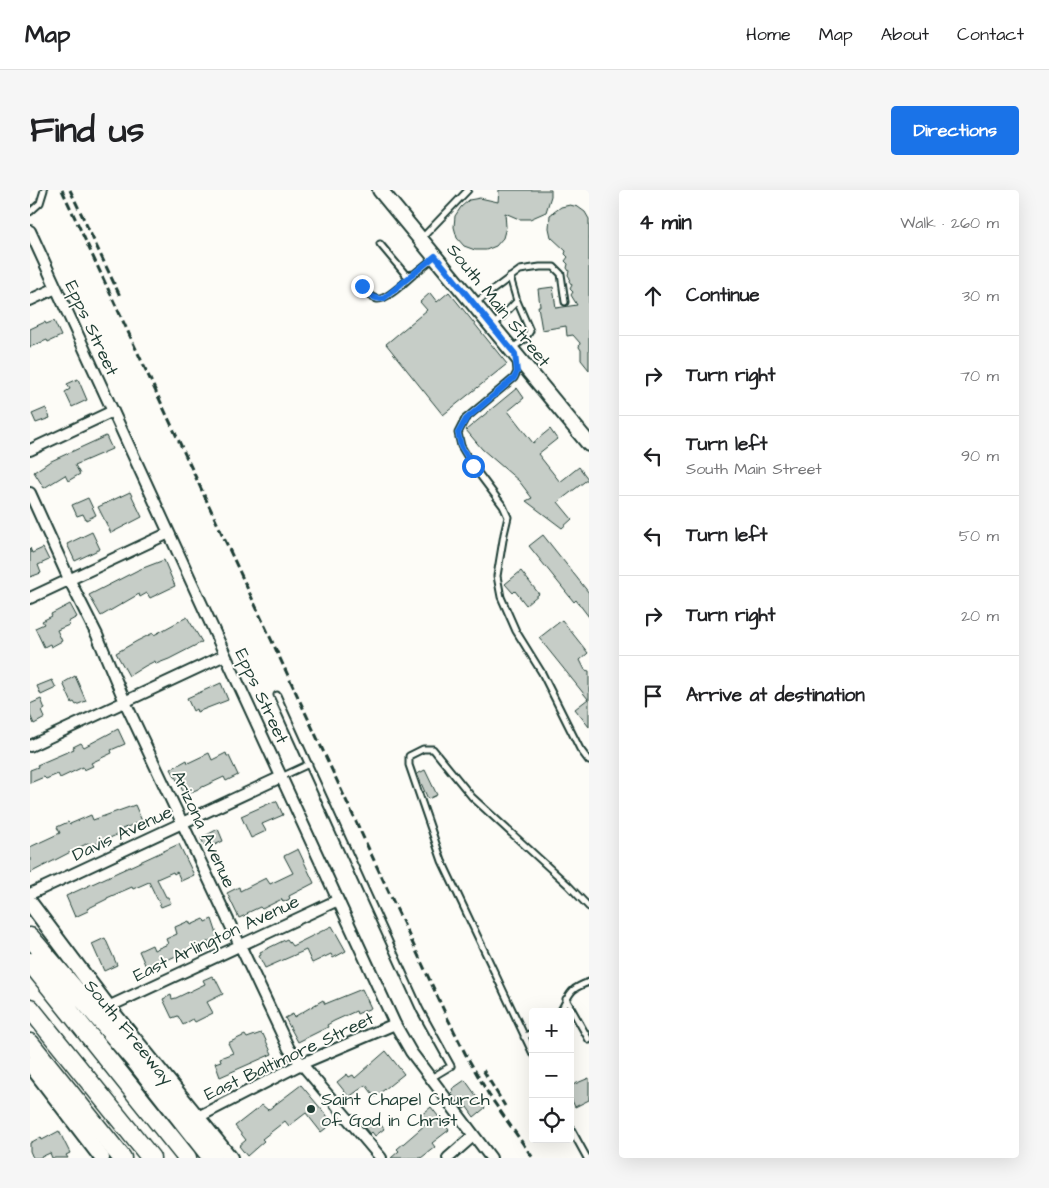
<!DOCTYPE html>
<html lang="en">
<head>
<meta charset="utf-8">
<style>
	body { margin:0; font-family:"Architects Daughter",sans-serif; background:#f6f6f6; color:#202124 }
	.controls { position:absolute; right:15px; bottom:15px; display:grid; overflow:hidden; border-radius:5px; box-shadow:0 5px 20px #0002 }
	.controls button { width:45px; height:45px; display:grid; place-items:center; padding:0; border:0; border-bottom:1px solid #e0e0e0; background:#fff; color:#202124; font:25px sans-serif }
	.stop { position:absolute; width:15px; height:15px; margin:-11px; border:4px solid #1a73e8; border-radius:50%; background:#fff }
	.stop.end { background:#1a73e8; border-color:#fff; box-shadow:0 1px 5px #0008 }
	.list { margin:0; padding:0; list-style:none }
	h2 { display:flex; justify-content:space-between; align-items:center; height:65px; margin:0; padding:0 20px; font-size:21px }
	h2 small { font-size:16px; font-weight:400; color:#757577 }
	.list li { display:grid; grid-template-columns:32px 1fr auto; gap:15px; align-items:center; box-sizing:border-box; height:80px; padding:0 20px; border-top:1px solid #e0e0e0 }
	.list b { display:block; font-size:19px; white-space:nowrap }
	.list p { margin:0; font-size:16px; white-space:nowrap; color:#757577 }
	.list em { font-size:16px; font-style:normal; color:#757577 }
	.icon { flex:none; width:28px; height:28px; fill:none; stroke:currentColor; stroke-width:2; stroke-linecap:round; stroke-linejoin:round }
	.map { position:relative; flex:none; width:559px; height:968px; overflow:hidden; border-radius:5px }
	header { display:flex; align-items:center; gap:30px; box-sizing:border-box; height:70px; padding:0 25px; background:#fff; border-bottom:1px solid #e0e0e0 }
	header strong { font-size:24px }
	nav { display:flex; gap:28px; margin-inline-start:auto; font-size:18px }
	.intro { display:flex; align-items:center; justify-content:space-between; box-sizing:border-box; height:120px; padding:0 30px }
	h1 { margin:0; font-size:35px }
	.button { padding:12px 22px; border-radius:5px; background:#1a73e8; color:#fff; font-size:18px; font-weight:700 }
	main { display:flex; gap:30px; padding:0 30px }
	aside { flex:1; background:#fff; border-radius:5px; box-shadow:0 5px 20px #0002 }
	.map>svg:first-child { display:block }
	.building { fill:#c6cdc7; stroke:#1f3d34 }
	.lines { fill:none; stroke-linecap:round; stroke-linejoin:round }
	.lane-casing { stroke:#1f3d34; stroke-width:9 }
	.street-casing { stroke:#1f3d34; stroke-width:14 }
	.secondary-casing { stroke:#1f3d34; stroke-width:18 }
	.highway-casing { stroke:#1f3d34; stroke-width:21 }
	.lane { stroke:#fdfcf7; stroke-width:5 }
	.street { stroke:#fdfcf7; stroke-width:10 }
	.secondary { stroke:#fdfcf7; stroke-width:14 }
	.highway { stroke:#fdfcf7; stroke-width:18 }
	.rail { stroke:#1f3d34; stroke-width:3; stroke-dasharray:8 4; stroke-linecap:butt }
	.route { stroke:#1a73e8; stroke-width:6 }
	.poi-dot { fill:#1f3d34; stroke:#fdfcf7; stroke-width:2 }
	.labels { text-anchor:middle; stroke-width:4; stroke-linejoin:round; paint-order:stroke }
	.street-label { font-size:18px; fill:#1f3d34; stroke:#fdfcf7 }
	.poi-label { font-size:18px; fill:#1f3d34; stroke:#fdfcf7; text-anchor:start }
</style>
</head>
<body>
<header>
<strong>Map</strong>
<nav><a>Home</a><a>Map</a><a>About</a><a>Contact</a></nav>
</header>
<div class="intro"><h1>Find us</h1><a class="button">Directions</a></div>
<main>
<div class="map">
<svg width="559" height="968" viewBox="0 0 559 968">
	<rect width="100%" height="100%" fill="#fdfcf7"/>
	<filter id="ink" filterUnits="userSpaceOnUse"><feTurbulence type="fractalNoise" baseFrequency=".02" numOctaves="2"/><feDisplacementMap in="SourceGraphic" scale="10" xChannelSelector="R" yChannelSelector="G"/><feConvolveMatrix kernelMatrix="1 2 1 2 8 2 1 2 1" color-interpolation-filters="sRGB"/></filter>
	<g filter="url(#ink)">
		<path class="building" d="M469,0H521V6L516,22L500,29H489L475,23L476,37L473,48L466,56L456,60H445L434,56L427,48L424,37L425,26L431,17L439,10L450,8L468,12Z
			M540,15L548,17L555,22L559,29V180L551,170V160L549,157L550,153L543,145L537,146L536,136L512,140L508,116H510L508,99L523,97L526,118L547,115L541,105L543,102L540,99L542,95L539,91L540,88L538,85L539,81L537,78L538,74L535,71L538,67L535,64L536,61L521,47L519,38L520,25L531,17Z
			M419,102L477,174L413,225L356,154L397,120L390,112L400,103L407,112Z
			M24,131L31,146L18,152L17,150L0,157V139L15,132L16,134Z
			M48,189L57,210L42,217L35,202L40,199L37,194Z
			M487,198L494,208L478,221L503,253L520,239L527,249L508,264L530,292L549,277L558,289L528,312L542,329L532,338L496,311L502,308L489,291L452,259L436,240Z
			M16,218L20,228L6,233L2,224Z
			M76,246L82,259L45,275L50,284L38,291L35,285L14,298L4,282L19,272Z
			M100,302L112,327L81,343L68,317Z
			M58,308L66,325L56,330L53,324L47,326L42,315Z
			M62,342L70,359L45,371L37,354Z
			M513,345L559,403V427L546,410L544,412L499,356Z
			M0,358L2,363L13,358L19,370L8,375L11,383L0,387Z
			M134,370L145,396L120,408L117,403L110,407L109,404L71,426L59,405L108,380Z
			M491,381L509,404L496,415L485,401L483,403L475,394Z
			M40,414L47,427L38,432L39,435L27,440L32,451L21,457L20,454L14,457L5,438L14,434L12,431L22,426L21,424L25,422Z
			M157,427L172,452L139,469L126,474L125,471L115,476L99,486L86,463L107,451L123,443L124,445Z
			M532,430L558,463L550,470L555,480L559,481V537L545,519L558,509L509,448Z
			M45,486L56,511L46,515L44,512L42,513L33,493Z
			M22,490L26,498L11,505L7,496Z
			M191,493L198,510L167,522L166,519L163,521L157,508Z
			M11,509L15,519L12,521L15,528L4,534L0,525V514Z
			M88,539L95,554L81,560L82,563L61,573L63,576L54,580L53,577L30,588L28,584L16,589L14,587L0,593V580L8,577L7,575L44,559L43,557L51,553L54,557Z
			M179,563L182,570L196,563L197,566H199L208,585L196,591L194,587L155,605L141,579L157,570L158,573Z
			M395,580L407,605L398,609L387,584Z
			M245,611L247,612L253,625L232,634L236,641L221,648L211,626Z
			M105,615L112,631L92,639L93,642L60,657L58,653L0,683V657L30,643L27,637L38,632L40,634L61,625L63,630Z
			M188,639L193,651L176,659L171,648Z
			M149,654L164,685L151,691L147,682L144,684L143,682L127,689L136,707H138L141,713L131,717L119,692L103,699L102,697L77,708V709L57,719L58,721L45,727L36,706Z
			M268,659L284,693L259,706L260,709L253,712L252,709L232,719L230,717L217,723L218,724L209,728L197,703L209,697L210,701L236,688L240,694L263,683L254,666Z
			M174,729L175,732L182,729L188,747L117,779L109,761L122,755L124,760L138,754L136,749L147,744L145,737L159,731L161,735Z
			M302,736L316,761L303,768L301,764L282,773L276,760L235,778L229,766L231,765L230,762L257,749L262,756Z
			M75,748L87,775L74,781L62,754Z
			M182,786L184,789L185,788L193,804L177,812L183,823L165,832L163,829L153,835L148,826L142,828L133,809L141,805L142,809L146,808L175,794L173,790Z
			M332,799L341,818L327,824L326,821L304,831L297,835L298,837L268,852L255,828L263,824L264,827L293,810L295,814Z
			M231,843L232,845L233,844L242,864L190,887L185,873L191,871L190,868L203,863L198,853L215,845L217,848Z
			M356,861L374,884L345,907L336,895L319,907L307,892L317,884L319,887L323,885L325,888Z
			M559,888V910L545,917L540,906V896Z
			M435,890L455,918L444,927L437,917L433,919L421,903L423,901L422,899Z
			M271,895L303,933L291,942L276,923L259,936L255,931L232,949L234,951L217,966L209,956L216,950L205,936L232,915L238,920Z
			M401,917L419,940L402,953L405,957L391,968H361L369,961L367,959L396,934L390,926Z
			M346,928L354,939L345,946L342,942L340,944L334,937Z
			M29,941L40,963L36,965L38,968H22L20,963L9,968H3L0,961V953L11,947L12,950Z"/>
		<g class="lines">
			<defs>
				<path id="lane" d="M0,22L10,13L14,0
					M391,49L438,0
					M350,54L376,85L384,84L405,67
					M480,87L487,111L500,141L495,149L481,159
					M332,96C336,101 340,108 347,109C356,111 376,91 383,85
					M444,114L490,80L510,77H524L531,84L535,112
					M463,136L487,111
					M486,170L487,182L484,188L435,229L428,243L431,256L443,276L473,316L478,327L474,344L467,386L471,407L486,441L512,483L550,559L559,571
					M247,505L390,820L421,876L401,888
					M251,587L279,574
					M536,809L559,850
					M530,822C541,804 537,800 559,792
					M494,847L503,842
					M503,864L412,671L379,575V566L393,559H403L442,607L538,695L559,717
					M540,937L557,968"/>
				<path id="street" d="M0,41L365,834L381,862L461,968
					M0,110L26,98
					M0,260L83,221
					M0,303L39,389L67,445L95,512L259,859L351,968
					M0,408L139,343
					M0,556L195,465
					M0,704L251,587
					M78,817L308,710
					M168,927L271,874L365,834
					M418,968L443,946"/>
				<path id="secondary" d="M350,0L559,254
					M0,713L78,817L200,968
					M0,874L72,968"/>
				<path id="highway" d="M0,747L108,874L182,968
					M0,772L157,968
					M0,818L121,968
					M0,853L92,968"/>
			</defs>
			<use href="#lane" class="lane-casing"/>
			<use href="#street" class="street-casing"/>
			<use href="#secondary" class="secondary-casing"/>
			<use href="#highway" class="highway-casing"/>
			<use href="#lane" class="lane"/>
			<use href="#street" class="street"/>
			<use href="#secondary" class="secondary"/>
			<use href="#highway" class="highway"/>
			<path class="rail" d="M32,0L416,825L436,865L459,905L503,968
				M40,0L90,106
				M453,880L475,916"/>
		</g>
	</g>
	<g class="lines" filter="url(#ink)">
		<path class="route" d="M332,96C339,104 342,109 353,109L405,66L485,164L487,182L484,188L436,229L428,243L431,256L443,276"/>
	</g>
	<circle class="poi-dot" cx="281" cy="919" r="5"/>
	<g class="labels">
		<g class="street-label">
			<text transform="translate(469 115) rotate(51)" y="6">South Main Street</text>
			<text transform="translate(62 138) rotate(65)" y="6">Epps Street</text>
			<text transform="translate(232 506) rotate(65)" y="6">Epps Street</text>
			<text transform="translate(174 639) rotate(65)" y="6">Arizona Avenue</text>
			<text transform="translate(92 643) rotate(-25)" y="6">Davis Avenue</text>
			<text transform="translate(186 748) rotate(-25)" y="6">East Arlington Avenue</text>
			<text transform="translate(99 842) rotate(51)" y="6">South Freeway</text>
			<text transform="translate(259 866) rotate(-25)" y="6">East Baltimore Street</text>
		</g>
		<g class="poi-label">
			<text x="291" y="915">Saint Chapel Church<tspan x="291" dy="21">of God in Christ</tspan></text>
		</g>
	</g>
</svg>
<div class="controls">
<button>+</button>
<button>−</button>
<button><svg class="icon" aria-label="locate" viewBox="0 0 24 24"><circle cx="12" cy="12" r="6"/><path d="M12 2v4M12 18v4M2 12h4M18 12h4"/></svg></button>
</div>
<div class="stop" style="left:443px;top:276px"></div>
<div class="stop end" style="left:332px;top:96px"></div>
</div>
<aside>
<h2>4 min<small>Walk · 260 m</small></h2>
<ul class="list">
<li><svg class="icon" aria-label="ahead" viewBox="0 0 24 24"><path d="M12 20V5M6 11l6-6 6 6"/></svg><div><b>Continue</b></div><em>30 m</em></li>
<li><svg class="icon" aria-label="right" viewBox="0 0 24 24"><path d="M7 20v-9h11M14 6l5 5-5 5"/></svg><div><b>Turn right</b></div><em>70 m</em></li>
<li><svg class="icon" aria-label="left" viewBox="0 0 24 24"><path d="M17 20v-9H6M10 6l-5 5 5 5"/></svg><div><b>Turn left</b><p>South Main Street</p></div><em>90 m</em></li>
<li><svg class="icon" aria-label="left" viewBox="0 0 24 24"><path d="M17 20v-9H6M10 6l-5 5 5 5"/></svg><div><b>Turn left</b></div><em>50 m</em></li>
<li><svg class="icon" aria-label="right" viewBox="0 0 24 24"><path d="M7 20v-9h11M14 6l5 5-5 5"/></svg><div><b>Turn right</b></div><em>20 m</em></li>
<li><svg class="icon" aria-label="arrive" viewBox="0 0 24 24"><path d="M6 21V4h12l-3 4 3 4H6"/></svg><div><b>Arrive at destination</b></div></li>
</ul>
</aside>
</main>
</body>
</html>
